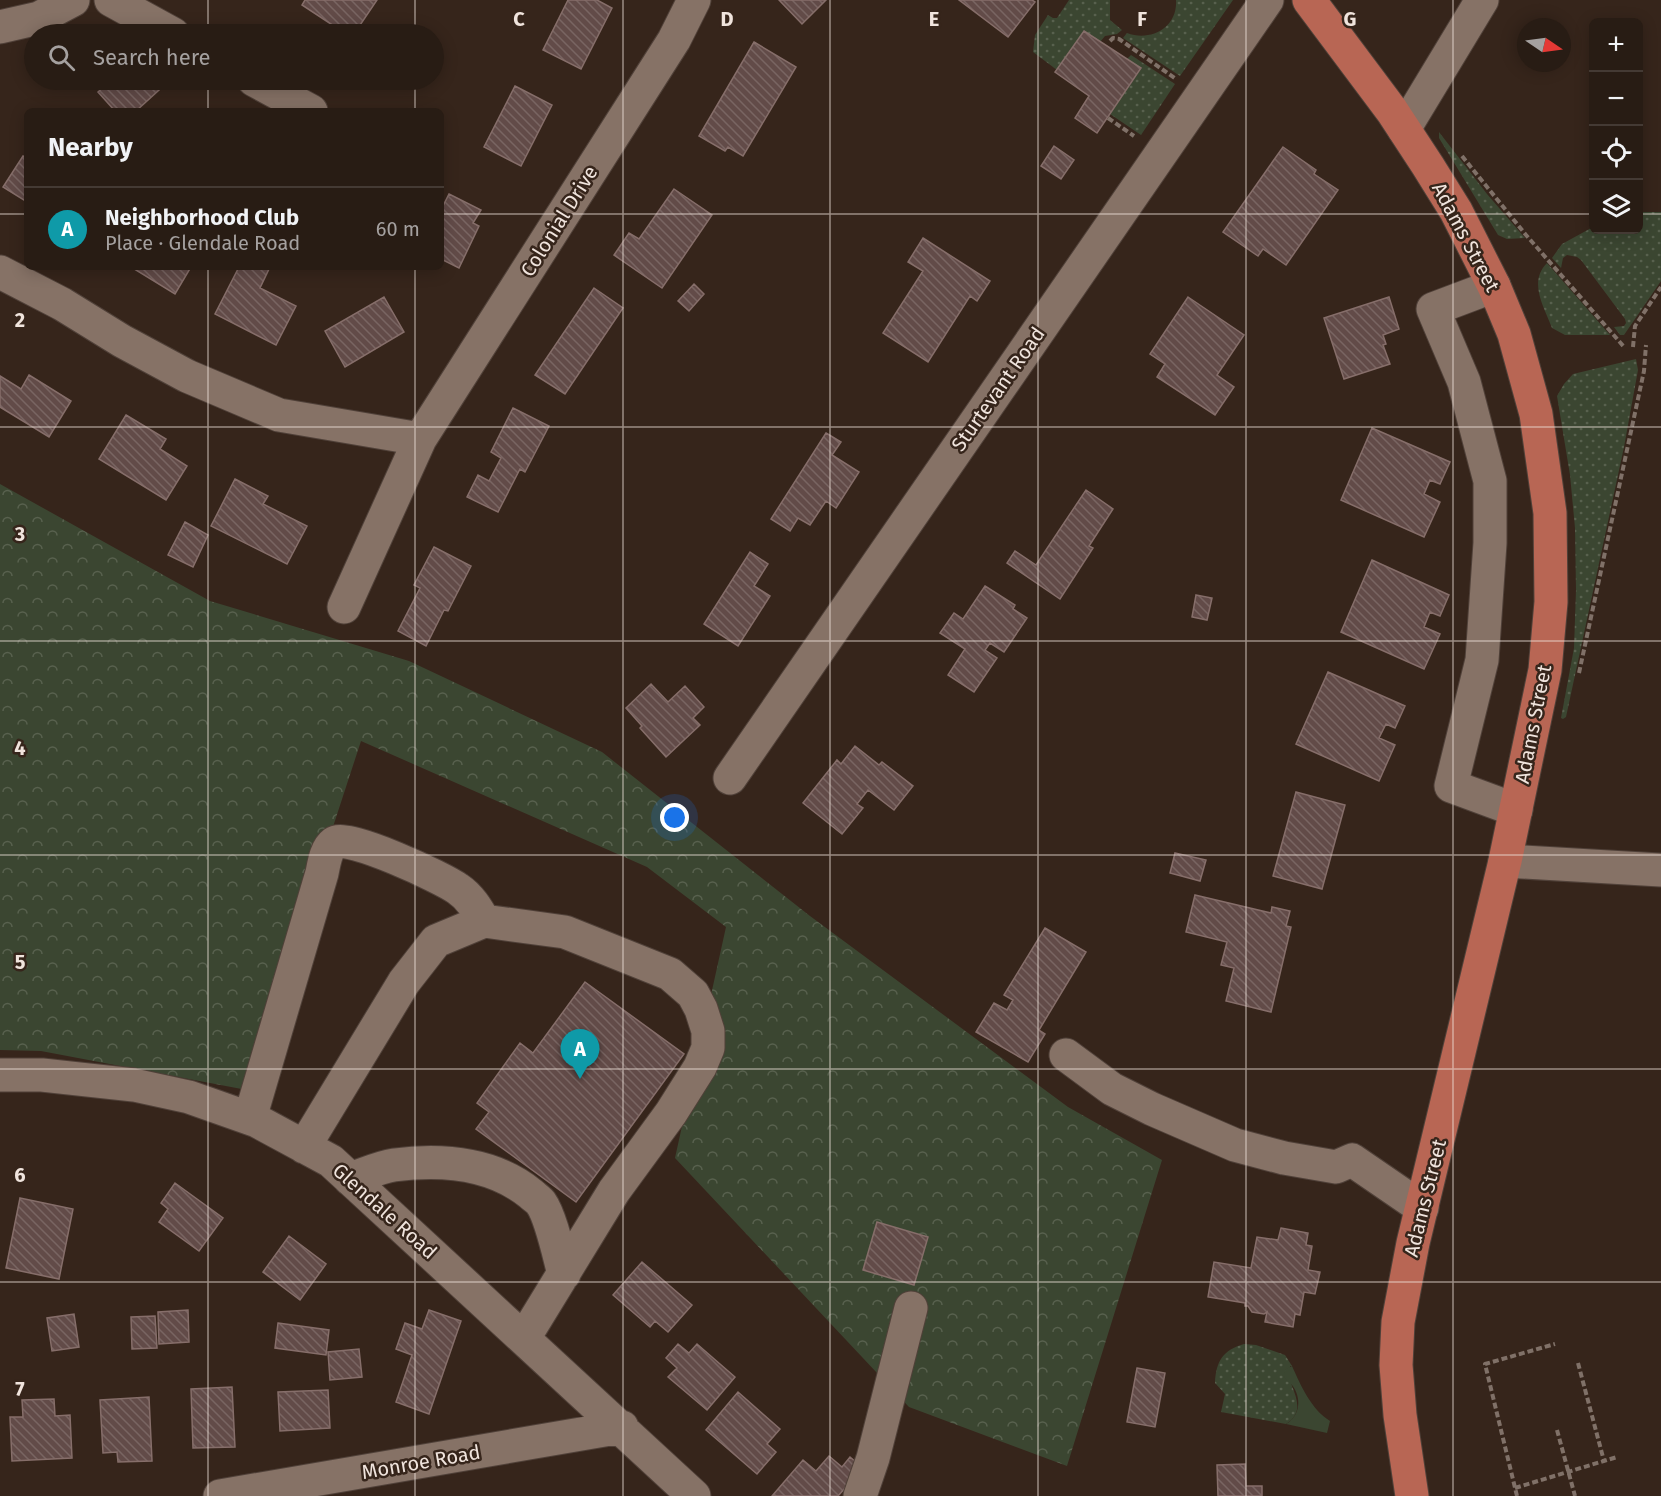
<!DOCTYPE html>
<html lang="en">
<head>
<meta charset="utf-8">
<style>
	body { margin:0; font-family:"Fira Sans",sans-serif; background:#30251d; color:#f1f3f6 }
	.controls { position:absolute; right:18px; top:18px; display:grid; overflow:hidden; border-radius:9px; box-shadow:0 3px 15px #0003 }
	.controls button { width:54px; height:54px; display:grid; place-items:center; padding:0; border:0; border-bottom:2px solid #443a34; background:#281c14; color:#f1f3f6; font:30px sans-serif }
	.compass { position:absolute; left:1517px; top:18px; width:54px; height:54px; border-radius:50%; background:#281c14; box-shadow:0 3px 15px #0003; rotate:103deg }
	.you { position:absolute; left:675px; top:818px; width:21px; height:21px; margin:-15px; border:4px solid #fff; border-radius:50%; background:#1a73e8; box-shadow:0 0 0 9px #1a73e833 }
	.badge { display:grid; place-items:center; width:39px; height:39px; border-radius:50%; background:#c2a8f3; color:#fff; font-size:20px; font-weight:700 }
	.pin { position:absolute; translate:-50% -50px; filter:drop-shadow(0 2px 3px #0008) }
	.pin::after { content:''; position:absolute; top:32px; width:21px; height:18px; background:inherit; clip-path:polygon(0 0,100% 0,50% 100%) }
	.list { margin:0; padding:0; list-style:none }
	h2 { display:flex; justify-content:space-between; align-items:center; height:78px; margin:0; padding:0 24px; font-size:26px }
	h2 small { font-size:20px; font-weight:400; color:#a5a1a0 }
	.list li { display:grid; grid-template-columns:39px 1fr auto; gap:18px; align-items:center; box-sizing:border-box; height:84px; padding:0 24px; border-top:2px solid #443a34 }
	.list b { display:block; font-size:22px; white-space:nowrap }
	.list p { margin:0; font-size:20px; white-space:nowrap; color:#a5a1a0 }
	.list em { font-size:20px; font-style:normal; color:#a5a1a0 }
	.icon { flex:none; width:33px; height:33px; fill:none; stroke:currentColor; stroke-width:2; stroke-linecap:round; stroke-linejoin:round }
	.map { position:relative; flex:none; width:1661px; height:1496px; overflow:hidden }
	.search { position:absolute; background:#281c14; box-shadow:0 3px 15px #0003; left:24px; top:24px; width:420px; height:66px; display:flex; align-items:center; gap:15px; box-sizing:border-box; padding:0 21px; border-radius:33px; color:#a5a1a0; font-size:22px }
	.panel { position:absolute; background:#281c14; box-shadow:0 3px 15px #0003; left:24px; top:108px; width:420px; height:162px; border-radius:9px }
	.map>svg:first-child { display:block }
	.grass { fill:url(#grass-dots) }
	.forest { fill:url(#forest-crowns) }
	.garden { fill:#3b4631 }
	.building { fill:url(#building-back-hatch); stroke:#866e6a; stroke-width:1.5 }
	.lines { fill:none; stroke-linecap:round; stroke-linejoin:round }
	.minor-casing { stroke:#504139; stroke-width:35 }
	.major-casing { stroke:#504139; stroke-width:35 }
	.path { stroke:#807168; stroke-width:4; stroke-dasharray:6 3; stroke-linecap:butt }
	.minor { stroke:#867266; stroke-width:33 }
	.major { stroke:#b86654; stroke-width:33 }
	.grid { fill:none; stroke:#f0e4dd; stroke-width:1.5; stroke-opacity:0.55 }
	.labels { text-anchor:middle; stroke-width:5; stroke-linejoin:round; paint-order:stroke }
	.street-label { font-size:20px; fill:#f0e4dd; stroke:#36251b }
	.grid-label { font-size:20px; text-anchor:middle; font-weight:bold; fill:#f0e4dd; stroke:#36251b; stroke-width:5; stroke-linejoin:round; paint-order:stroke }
</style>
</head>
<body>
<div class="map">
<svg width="1661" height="1496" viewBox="0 0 1661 1496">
	<defs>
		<pattern id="grass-dots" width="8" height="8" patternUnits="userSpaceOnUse" patternTransform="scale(1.5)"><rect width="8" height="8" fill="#3b4631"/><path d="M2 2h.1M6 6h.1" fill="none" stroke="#58614e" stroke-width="1.8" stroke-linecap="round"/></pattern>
		<pattern id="forest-crowns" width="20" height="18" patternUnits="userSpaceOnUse" patternTransform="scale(1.5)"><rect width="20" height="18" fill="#3b4631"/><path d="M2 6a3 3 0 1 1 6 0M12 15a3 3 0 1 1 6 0" fill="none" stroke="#58614e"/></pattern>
		<pattern id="building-back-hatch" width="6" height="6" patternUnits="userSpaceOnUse" patternTransform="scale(1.5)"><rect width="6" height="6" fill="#624b48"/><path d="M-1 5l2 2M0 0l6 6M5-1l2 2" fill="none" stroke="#796562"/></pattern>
	</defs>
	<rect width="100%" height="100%" fill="#36251b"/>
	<path class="grass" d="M1069,0H1110V20L1122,30L1117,34L1105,36L1100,42L1057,70L1033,52L1035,35L1048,15L1053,18H1057Z
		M1176,0H1233L1180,76L1123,38L1127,33C1150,42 1178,28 1176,0Z
		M1131,55L1175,84L1141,135L1110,114L1141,69L1127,59Z
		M1439,132L1487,194L1525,238L1507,239L1498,235L1439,138Z
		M1639,212H1661V281L1624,335H1620L1614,327L1624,326L1626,323L1625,319L1581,260L1577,257L1567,255L1563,258L1561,268L1552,258L1562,244L1593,227L1594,230H1638Z
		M1547,263L1610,335H1565L1552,328C1544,307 1528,282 1547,263Z
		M1636,359L1638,370L1624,447L1566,717L1563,719L1561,718L1574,648L1576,590L1575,528L1570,475L1557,396L1564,384L1573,374Z
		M1244,1344L1256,1345L1285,1355L1292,1366H1290C1290,1373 1290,1380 1292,1386C1298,1401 1302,1414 1286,1424L1221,1412L1225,1394L1215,1383C1216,1361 1223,1350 1244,1344Z"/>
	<path class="forest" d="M0,484L210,601L409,661L602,752L810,916L1068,1107L1162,1160L1067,1466L909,1407L675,1158L726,927L647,867L361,741L247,1090L41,1051L0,1050Z"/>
	<path class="garden" d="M1292,1366C1301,1386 1311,1409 1330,1421L1327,1433L1286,1424C1300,1416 1302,1398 1292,1385C1290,1382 1287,1382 1285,1378C1283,1374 1285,1372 1286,1369Z"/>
	<path class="building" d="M305,0H377L354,34H346L302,5Z
		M568,0H597L612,8L581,69L543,50Z
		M779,0H826L802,24Z
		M959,0H1032L1035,2L1008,37Z
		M1084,31L1141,68L1097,133L1075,118L1089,96L1055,72Z
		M754,42L796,67L743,156L728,147L725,151L699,136Z
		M111,80H170L136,111H115L98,92Z
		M515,86L552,105L521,166L484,147Z
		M1054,146L1074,160L1061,179L1041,166Z
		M1283,147L1316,170L1314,174L1338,190L1286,265L1263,249L1258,256L1223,232Z
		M23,156L27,158V202L3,187Z
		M674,189L712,215L662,288L614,255L629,233L639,239Z
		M449,194L481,210L473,223L479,226L459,268L441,259V210Z
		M923,238L990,281L977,301L970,296L928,362L883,333L923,271L908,262Z
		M131,267H191L175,294Z
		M239,267H270L260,288L296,306L276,345L215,314Z
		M694,284L704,294L689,311L678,301Z
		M594,288L623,308L565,394L535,375Z
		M384,297L404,332L345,367L325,331Z
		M1188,297L1244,335L1217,375L1234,387L1215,415L1157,377L1165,364L1150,354Z
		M1389,297L1399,329L1383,335L1386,344L1383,345L1390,364L1344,379L1324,318Z
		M29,375L71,401L49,437L0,407V376L21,389Z
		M513,408L549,426L525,472L520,469L498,512L467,497L478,475L489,481L501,458L491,452Z
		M126,415L166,439L160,449L187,466L166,500L99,459Z
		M1372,428L1450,462L1440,484L1430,480L1424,494L1440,502L1424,537L1341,500Z
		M826,433L841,442L832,455L859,472L836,508L826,501L810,525L798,518L790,531L771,519Z
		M235,479L268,496L263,504L307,526L287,564L211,526Z
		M1086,490L1113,509L1089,546L1093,548L1060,599L1007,563L1015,551L1036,565Z
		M185,522L208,535L193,567L168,555Z
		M434,547L471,566L448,611L444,610L426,646L398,631L420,588L414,585Z
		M750,552L768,564L754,586L770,596L738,646L704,624Z
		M1372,560L1449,595L1440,616L1430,612L1424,627L1440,634L1424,669L1341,632Z
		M985,586L1015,605L1013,609L1027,618L1004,652L990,643L985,650L997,658L974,692L948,675L965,649L940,633L954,613L963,619Z
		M1196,595L1212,598L1207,620L1192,617Z
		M1328,672L1405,706L1395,728L1386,724L1379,738L1395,745L1379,781L1296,744Z
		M651,684L668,702L685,686L704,707L693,718L700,725L666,757L640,728L642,726L626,708Z
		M855,746L879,765L882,762L913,786L894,810L868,790L857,804L863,808L842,834L803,803L837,760L841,764Z
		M1296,792L1345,805L1322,889L1273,876Z
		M1175,853L1206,860L1200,881L1170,873Z
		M1195,895L1271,913L1272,907L1290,911L1286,926L1291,927L1271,1012L1226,1001L1234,968L1221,965L1227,942L1186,932Z
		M1045,928L1086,952L1039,1030L1045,1034L1028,1062L976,1032L994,1003L1007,1010L1013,1000L1004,995Z
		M585,982L684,1054L576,1202L476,1129L489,1112L477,1103L520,1043L533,1053Z
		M175,1183L223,1218L199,1251L159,1222L168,1209L161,1203Z
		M20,1198L73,1209L59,1279L6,1268Z
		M877,1222L928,1237L914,1285L863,1270Z
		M1281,1228L1308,1233L1306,1245L1312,1246L1308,1270L1320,1272L1315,1294L1304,1292L1300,1315L1295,1314L1293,1327L1265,1322L1267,1312L1264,1314L1252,1312L1248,1306H1245V1303L1208,1297L1214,1262L1251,1268L1257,1237L1278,1240Z
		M289,1236L326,1264L300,1300L263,1272Z
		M642,1262L692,1305L668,1332L655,1321L650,1327L613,1295Z
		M188,1310L189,1342L159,1344L158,1312Z
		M429,1310L461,1321L429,1414L396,1402L412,1355L396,1349L405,1323L422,1329Z
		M74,1314L79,1347L52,1351L47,1318Z
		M155,1316L157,1348L132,1349L131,1317Z
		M278,1323L329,1330L326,1355L275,1348Z
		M678,1344L689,1353L697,1344L735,1377L707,1410L668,1377L677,1368L666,1358Z
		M359,1349L362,1377L330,1380L328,1352Z
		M1137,1368L1165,1373L1155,1427L1127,1422Z
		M232,1387L235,1447L193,1448L191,1389Z
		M328,1390L330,1428L280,1431L278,1392Z
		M738,1392L780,1429L767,1444L776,1452L757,1474L706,1430Z
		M149,1397L152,1461L118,1462L117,1452L103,1453L100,1400Z
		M54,1399L55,1416L70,1415L72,1458L12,1461L10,1417H23L22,1400Z
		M829,1456L842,1467L850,1457L863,1468L838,1496H772L803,1460L816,1471Z
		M1245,1464L1246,1486H1262V1496H1218L1217,1465Z"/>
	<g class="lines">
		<defs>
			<path id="minor" d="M111,0L173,34
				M0,27L39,18L73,0
				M254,80L311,111
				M1404,129L1482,0
				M0,272L62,304L122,341L187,376L279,415L420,439L674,40L694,0
				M1494,286L1433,309L1464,382L1490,481V543L1482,660L1451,786L1516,810
				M344,607L420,439
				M730,778L1267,0
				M1505,861L1661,870
				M1066,1055L1112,1089L1152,1109L1235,1145L1284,1158L1336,1167L1352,1160L1422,1208
				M0,1075H42L134,1085L189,1097L257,1121L331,1161L694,1496
				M250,1118L322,873C324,863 326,849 334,843C347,833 443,878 458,889C470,897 477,909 484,921
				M304,1147L404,982L436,941L484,921L565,932L670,974L693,994L701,1009L708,1031V1048L700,1067L671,1113L614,1191L524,1338
				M350,1179C365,1174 380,1167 394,1165C441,1159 493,1163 531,1194C534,1197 539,1200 541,1203C551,1217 559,1256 564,1274
				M220,1496L622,1427
				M860,1496L873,1458L911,1308"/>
			<path id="major" d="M1309,0L1392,111L1428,166L1456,211L1494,286L1514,334L1536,414L1550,513L1551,602L1545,670L1505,861L1413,1243L1398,1322L1396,1365L1400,1415L1412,1496"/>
		</defs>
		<use href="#minor" class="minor-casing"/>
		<use href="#major" class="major-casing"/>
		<path class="path" d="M1110,41L1113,38L1119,39L1176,79
			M1108,118L1134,136
			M1462,156L1526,235L1625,348
			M1633,347L1635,326L1661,287
			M1579,673L1644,371L1646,345
			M1578,1363L1604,1461
			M1557,1430L1575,1496
			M1515,1488L1617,1457
			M1517,1496L1485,1364L1555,1344"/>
		<use href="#minor" class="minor"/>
		<use href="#major" class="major"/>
	</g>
	<path class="grid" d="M208,0V34M415,0V34M623,0V1496M830,0V1496M1038,0V1496M1246,0V1496M1453,0V1496M208,80V111M415,80V111M0,214H27M441,214H1594M1638,214H1661M208,267V1496M415,267V1496M0,427H1661M0,641H1661M0,855H1661M0,1069H1661M0,1282H1661"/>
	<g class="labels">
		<g class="street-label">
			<text transform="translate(559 221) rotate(-58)" y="7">Colonial Drive</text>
			<text transform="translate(1466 237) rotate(62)" y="7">Adams Street</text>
			<text transform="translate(998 389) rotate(-55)" y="7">Sturtevant Road</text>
			<text transform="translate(1533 724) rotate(-79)" y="7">Adams Street</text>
			<text transform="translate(1425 1198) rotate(-76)" y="7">Adams Street</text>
			<text transform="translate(385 1211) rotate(42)" y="7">Glendale Road</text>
			<text transform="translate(421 1462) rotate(-10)" y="7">Monroe Road</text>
		</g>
	</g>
	<g class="grid-label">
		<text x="519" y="26">C</text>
		<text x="727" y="26">D</text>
		<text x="934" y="26">E</text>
		<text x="1142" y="26">F</text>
		<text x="1350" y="26">G</text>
		<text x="20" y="327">2</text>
		<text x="20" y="541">3</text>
		<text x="20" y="755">4</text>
		<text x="20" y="969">5</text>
		<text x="20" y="1182">6</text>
		<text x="20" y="1396">7</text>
	</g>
</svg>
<div class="controls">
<button>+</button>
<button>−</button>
<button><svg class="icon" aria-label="locate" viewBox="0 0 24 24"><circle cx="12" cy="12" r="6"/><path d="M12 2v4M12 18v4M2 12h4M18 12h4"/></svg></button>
<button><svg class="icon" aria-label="layers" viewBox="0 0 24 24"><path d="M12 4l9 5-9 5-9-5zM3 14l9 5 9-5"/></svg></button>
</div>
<svg class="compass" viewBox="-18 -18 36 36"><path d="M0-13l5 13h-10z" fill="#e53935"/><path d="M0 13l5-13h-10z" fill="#a5a1a0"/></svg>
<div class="you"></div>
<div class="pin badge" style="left:580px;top:1079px;background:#0f9aa8">A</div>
<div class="search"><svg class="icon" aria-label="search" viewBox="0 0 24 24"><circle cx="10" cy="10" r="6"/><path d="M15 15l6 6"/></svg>Search here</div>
<section class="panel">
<h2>Nearby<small></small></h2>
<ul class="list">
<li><span class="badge" style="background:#0f9aa8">A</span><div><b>Neighborhood Club</b><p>Place · Glendale Road</p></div><em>60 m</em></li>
</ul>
</section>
</div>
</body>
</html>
